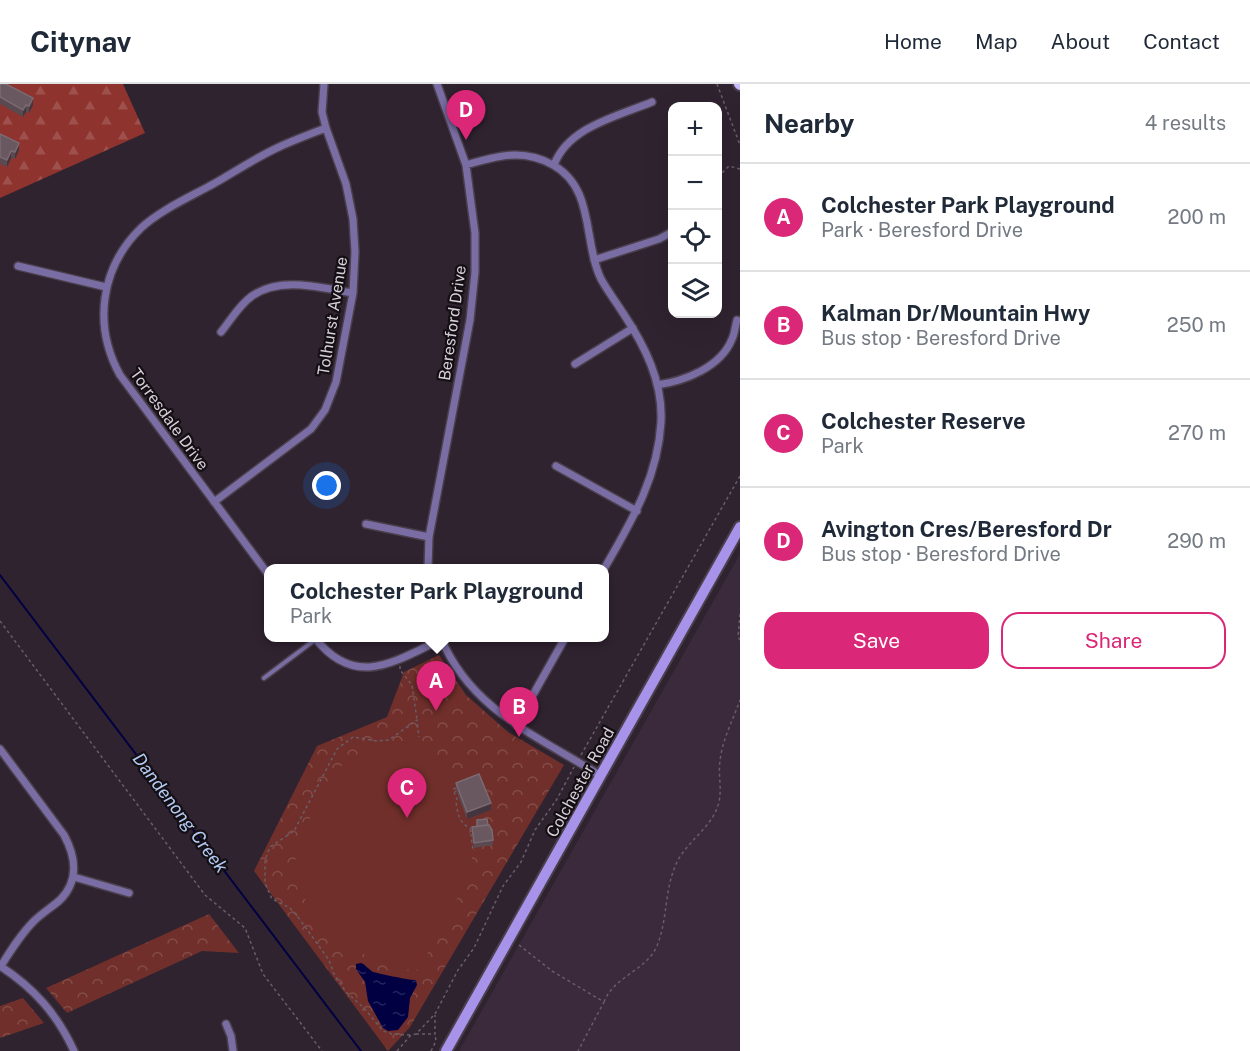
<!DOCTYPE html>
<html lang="en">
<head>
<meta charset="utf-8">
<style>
	body { margin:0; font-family:"Public Sans",sans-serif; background:#f2f2f3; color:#1f2937 }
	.controls { position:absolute; right:18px; top:18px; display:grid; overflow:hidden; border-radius:12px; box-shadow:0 6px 24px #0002 }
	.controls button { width:54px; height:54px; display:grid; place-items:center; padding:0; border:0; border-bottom:2px solid #e0e1e3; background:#fff; color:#1f2937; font:30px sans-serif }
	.you { position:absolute; left:327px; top:402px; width:21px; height:21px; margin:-15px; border:4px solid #fff; border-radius:50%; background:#1a73e8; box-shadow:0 0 0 9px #1a73e833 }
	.badge { display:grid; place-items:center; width:39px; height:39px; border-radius:50%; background:#db2777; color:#fff; font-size:20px; font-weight:700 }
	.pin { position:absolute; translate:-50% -50px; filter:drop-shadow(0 2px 3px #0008) }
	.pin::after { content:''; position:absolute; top:32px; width:21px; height:18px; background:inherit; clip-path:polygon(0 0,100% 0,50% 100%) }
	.popup { position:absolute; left:264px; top:480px; width:345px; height:78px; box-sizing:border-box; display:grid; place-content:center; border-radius:12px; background:#fff; filter:drop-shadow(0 2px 4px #0005); font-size:20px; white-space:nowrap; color:#747a83 }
	.popup b { font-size:22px; color:#1f2937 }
	.popup::after { content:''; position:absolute; left:50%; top:100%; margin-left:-12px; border:12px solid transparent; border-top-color:#fff }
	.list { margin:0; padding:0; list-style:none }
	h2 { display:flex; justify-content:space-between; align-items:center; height:78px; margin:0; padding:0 24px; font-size:26px }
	h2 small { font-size:20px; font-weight:400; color:#747a83 }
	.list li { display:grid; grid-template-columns:39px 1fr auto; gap:18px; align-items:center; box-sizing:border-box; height:108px; padding:0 24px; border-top:2px solid #e0e1e3 }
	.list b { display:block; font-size:22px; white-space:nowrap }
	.list p { margin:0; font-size:20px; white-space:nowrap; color:#747a83 }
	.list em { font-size:20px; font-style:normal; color:#747a83 }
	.actions { display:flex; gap:12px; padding:18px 24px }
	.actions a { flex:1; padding:14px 0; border:2px solid #db2777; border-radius:18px; text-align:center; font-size:21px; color:#db2777 }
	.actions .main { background:#db2777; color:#fff }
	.icon { flex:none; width:33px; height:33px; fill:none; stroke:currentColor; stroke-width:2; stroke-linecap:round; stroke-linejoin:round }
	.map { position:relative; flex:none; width:740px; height:967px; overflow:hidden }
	header { display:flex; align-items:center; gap:36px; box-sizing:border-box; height:84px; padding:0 30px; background:#fff; border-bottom:2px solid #e0e1e3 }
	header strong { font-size:28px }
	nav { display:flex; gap:33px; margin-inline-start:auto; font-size:21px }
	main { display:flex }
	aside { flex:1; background:#fff }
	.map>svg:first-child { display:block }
	.built { fill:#3b2a3c }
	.forest { fill:url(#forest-firs) }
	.park { fill:url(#park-crowns) }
	.pitch { fill:#702f2a }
	.water { fill:url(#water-ripples) }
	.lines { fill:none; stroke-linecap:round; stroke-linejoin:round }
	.stream { stroke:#000043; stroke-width:2 }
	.lane-casing { stroke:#4a3f4b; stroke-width:7 }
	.street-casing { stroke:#4a3f4b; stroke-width:10 }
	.secondary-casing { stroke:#4a3f4b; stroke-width:14 }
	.primary-casing { stroke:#4a3f4b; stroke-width:14 }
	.path { stroke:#685d68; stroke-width:1.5; stroke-dasharray:3 3; stroke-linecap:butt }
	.lane { stroke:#796da4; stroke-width:4 }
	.street { stroke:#796da4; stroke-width:7 }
	.secondary { stroke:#a893eb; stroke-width:10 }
	.primary { stroke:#c9bbff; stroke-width:10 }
	.wall { fill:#5b4950 }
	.shaded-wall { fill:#44343d }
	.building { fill:#69585f; stroke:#7a6a72; stroke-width:1.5 }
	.labels { text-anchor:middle; stroke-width:4.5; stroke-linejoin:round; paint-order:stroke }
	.street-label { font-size:16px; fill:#d8d0d8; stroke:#140f14 }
	.water-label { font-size:18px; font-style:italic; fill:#b2c9f1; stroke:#140f14 }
</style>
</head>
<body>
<header>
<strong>Citynav</strong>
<nav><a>Home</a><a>Map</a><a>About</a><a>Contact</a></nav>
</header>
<main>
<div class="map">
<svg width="740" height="967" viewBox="0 0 740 967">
	<defs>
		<pattern id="forest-firs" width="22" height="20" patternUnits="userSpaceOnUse" patternTransform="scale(1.5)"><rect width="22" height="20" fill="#8e332e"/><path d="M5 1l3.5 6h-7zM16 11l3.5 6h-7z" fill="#9d504c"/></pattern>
		<pattern id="park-crowns" width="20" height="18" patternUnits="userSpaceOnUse" patternTransform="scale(1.5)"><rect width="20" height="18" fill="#702f2a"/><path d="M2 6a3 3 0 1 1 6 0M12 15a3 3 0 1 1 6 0" fill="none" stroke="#844c48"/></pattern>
		<pattern id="water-ripples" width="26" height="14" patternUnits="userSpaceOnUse" patternTransform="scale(1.5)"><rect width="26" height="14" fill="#000043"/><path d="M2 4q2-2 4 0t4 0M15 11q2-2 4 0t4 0" fill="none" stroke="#24245d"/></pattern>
	</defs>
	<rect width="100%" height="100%" fill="#2f2330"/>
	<path class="built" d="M740,470V967H459Z"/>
	<path class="forest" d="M0,0H123L145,49L0,114Z"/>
	<path class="park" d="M439,571L466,611L508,648L564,681L410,943L388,967L254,787L317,662L387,633L404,588Z
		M209,830L239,869L202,867L67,929L46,904Z
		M23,914L44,939L0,954V922Z"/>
	<path class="pitch" d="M396,657C423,660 443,680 458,701L453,703C465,730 477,761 470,791L419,885L413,887C362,871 334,863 306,816C302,810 296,803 294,797C288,777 324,698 339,684C354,671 376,660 396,657Z"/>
	<path class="water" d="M361,879C366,881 368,885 373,888C376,889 413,897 416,896L417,901L410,914L408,933L398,946L388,947L383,944L368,917L365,898L356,885V880Z"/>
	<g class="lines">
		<path class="stream" d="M0,491L361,967"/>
		<defs>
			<path id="lane" d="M264,594L316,555"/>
			<path id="street" d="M466,81C496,72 523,64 553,81C595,104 583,158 601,195C607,206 616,218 623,229C645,262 663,298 661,338C658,394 631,438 604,485
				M554,81C568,43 618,32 652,18
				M594,176L659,155L672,148
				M18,182L106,203
				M221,248C231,236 239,221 252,212C281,192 320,204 353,209
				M575,280L633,244
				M657,301C685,297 721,283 732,255C735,249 735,242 737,236
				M556,382L637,427
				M214,418L311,345L325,326L336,298L353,209L355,168L353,135L346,100L326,44L322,28L324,0
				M366,440L429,453
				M428,484L429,453L470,236L475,188V149L466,81L437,0
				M268,490L120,291C93,242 100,184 141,144C160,126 192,112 215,99C236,87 257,73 279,63C294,56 310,50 326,44
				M315,554C355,605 394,578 442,555
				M441,554C471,627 540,653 601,692
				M516,641L565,554
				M0,665L64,751C76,773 79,797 60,816C52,823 42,829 34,837C21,850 11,866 1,882
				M74,793L129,809
				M0,882C34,904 57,930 74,967
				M226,940L231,952L233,967"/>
			<path id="secondary" d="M446,967L740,443"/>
			<path id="primary" d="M739,0L740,1"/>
		</defs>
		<use href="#lane" class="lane-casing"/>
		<use href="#street" class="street-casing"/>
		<use href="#secondary" class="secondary-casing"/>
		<use href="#primary" class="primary-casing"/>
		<path class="path" d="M717,0L740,61
			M718,93L729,82L740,85
			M740,530L738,553L740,556
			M0,537L205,811L245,844L263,890L322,967
			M400,582V586L412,601L417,636
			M581,671L740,392
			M456,704L453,705L457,715L456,717C457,728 459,739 470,744L473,766H475
			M519,861L552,887L604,918L578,967
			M604,918C613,893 647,886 657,862C668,835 664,805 677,778C688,756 713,743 719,718C722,704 718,691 720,677C722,656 733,636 740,616
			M416,950H435V931
			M410,951L392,950L383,947L364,924L346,908L334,890L329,876L298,833L290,824L272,815L265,799V776L270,763L294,747L337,665L353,653L377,657L389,656L417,636L419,653
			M397,967L411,951L416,950L435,930L458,886L474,864L503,802L521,778L535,746L557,715L574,683
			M431,967L436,957L435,950"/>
		<use href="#lane" class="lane"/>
		<use href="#street" class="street"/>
		<use href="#secondary" class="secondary"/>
		<use href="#primary" class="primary"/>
	</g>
	<path class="wall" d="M0,0L33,21L29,29L26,28L23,33L0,20Z
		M0,50L19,66L15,75L11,74L7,83L0,80Z
		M456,699L491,726L467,735L456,706Z
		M488,741L492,746L493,761L474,764L472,748Z"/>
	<path class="shaded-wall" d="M33,14V21L29,29V22Z
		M26,21V28L23,33V26Z
		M19,59V66L15,75V68Z
		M11,67V74L7,83V76Z
		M491,719V726L467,735V728Z"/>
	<path class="building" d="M0,0H6L33,14L29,22L26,21L23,26L0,13Z
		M0,50L19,59L15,68L11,67L7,76L0,73Z
		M479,690L491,719L467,728L456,699Z
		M487,735L488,741L477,742V736Z
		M489,741L492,746L493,756L474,759L472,743Z"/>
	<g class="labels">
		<g class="street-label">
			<text transform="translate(332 232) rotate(-81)" y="6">Tolhurst Avenue</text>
			<text transform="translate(452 239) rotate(-82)" y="6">Beresford Drive</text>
			<text transform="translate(170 335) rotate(54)" y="6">Torresdale Drive</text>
			<text transform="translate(580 698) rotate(-61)" y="6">Colchester Road</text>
		</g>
		<g class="water-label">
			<text transform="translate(180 729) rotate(53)" y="6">Dandenong Creek</text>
		</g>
	</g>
</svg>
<div class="controls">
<button>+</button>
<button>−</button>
<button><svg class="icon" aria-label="locate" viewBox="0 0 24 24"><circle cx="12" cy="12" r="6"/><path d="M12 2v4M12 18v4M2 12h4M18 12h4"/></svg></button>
<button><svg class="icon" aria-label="layers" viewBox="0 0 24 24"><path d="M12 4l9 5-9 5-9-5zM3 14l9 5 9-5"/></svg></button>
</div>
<div class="you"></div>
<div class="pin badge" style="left:436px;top:627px">A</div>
<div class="popup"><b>Colchester Park Playground</b>Park</div>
<div class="pin badge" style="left:519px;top:653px">B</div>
<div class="pin badge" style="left:407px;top:734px">C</div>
<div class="pin badge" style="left:466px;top:56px">D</div>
</div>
<aside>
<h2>Nearby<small>4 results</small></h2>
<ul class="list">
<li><span class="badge">A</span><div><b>Colchester Park Playground</b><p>Park · Beresford Drive</p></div><em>200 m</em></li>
<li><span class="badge">B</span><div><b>Kalman Dr/Mountain Hwy</b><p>Bus stop · Beresford Drive</p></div><em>250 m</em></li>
<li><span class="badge">C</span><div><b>Colchester Reserve</b><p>Park</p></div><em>270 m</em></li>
<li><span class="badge">D</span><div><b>Avington Cres/Beresford Dr</b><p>Bus stop · Beresford Drive</p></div><em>290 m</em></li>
</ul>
<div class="actions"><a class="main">Save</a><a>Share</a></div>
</aside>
</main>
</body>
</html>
